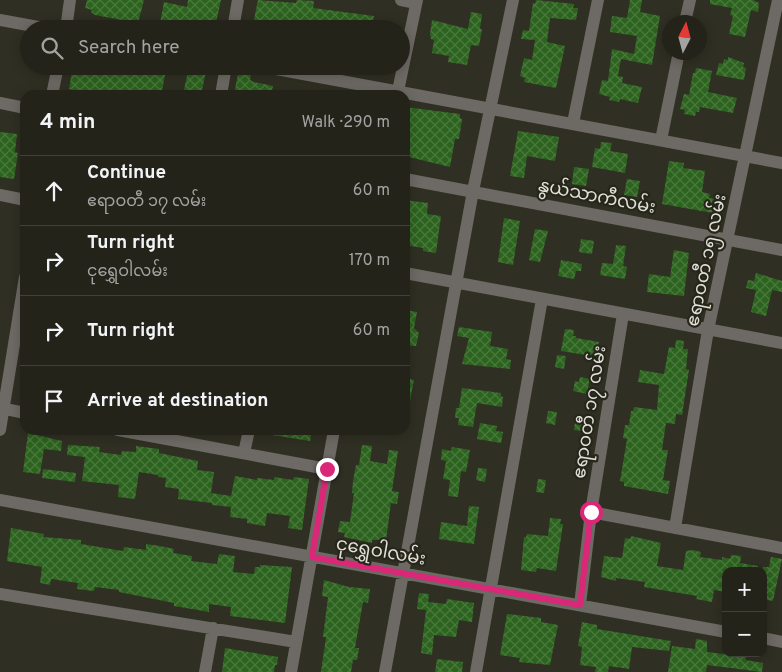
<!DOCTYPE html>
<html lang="en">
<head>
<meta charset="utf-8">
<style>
	body { margin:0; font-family:Overpass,"Noto Sans Myanmar",sans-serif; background:#302f27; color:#f1f3f6 }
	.controls { position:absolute; right:15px; bottom:15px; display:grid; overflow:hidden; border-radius:10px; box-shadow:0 2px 12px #0003 }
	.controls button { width:45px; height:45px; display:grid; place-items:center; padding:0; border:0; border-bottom:1px solid #414039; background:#24231a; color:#f1f3f6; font:25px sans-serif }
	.compass { position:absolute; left:662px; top:15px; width:45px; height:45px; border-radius:50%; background:#24231a; box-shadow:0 2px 12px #0003; rotate:6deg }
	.stop { position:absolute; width:15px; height:15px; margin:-11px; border:4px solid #db2777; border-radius:50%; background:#fff }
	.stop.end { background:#db2777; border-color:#fff; box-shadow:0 1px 5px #0008 }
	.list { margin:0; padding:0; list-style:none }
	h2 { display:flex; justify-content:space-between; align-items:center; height:65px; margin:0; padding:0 20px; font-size:21px }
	h2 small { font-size:16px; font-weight:400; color:#a3a4a2 }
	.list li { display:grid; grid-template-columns:32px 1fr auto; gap:15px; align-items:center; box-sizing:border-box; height:70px; padding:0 20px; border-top:1px solid #414039 }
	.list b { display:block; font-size:19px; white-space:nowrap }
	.list p { margin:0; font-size:16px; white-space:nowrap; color:#a3a4a2 }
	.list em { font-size:16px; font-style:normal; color:#a3a4a2 }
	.icon { flex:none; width:28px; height:28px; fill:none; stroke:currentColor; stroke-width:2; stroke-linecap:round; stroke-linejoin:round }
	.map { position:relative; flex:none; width:782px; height:672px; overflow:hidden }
	.search { position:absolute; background:#24231a; box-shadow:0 2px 12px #0003; left:20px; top:20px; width:390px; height:55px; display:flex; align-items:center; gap:12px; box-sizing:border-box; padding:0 18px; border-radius:28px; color:#a3a4a2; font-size:19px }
	.panel { position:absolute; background:#24231a; box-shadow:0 2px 12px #0003; left:20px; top:90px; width:390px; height:345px; border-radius:15px }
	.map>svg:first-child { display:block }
	.building { fill:url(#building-cross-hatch) }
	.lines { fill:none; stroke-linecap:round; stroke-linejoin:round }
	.minor { stroke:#6d6964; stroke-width:12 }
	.route { stroke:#db2777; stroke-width:6 }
	.labels { text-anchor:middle; stroke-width:4.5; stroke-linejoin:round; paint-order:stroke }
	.street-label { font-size:18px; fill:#e1e1d9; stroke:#26261a }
</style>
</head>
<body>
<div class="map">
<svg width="782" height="672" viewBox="0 0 782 672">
	<defs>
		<pattern id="building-cross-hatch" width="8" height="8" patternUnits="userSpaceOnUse" patternTransform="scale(1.25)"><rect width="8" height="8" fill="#2c631e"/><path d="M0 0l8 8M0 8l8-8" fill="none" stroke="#4a793e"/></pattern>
	</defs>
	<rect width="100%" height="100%" fill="#302f23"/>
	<path class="building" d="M87,0H144L138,23L95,15L91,12L92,10L85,8Z
		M188,0H221L215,27L197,24H193L192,29L176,27L175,29L163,26L164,23H160L164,2L187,7Z
		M258,0L296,3L297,0L314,1L313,8L374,16L372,29H252Z
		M536,0L574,4L573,8H578L576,20L550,18L547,42L565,46L556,88L524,82L525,78L520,76L524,58L532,60L535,40L521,39L523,30L529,31L533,3L535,4Z
		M630,0H642L640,12L660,16L652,65L621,59L618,76L623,77L622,83L642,87L638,103L620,99L619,102L609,100L610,97L599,94L602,80L608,81L612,49L634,54L637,36L610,32L612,16L627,18Z
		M710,0H753L759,3L758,12L751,10L745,37L729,34L733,16L730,15L732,8L710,4Z
		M471,12L482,14L480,29H482L479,46L471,45L467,65L448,62L449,56L432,53L434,40L431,39L430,34L432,20L468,29Z
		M728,57L744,63L743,67L746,68L744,80L716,75L719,63L723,64L724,59L728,60Z
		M73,66H130L150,70L151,67L167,66L161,95H96L69,89Z
		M189,66L207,68L201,94L184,90Z
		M696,68L712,71L708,92L737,98L733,113L700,107L699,112H696L695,116L684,114L685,110L680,109L684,94L689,95L693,73H695Z
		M238,73L251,75L250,80L254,82L273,86L271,95L252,92V95H234Z
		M405,107L460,114V118L462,119L459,139H455L450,167L405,156Z
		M518,131L559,137L555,161L527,156L524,178L510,176Z
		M0,132L17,134L15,152L18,153L14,179L0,177Z
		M601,142L612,143L610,151L628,154L625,173L592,167L595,148L600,149Z
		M669,161L684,163L683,168L705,171L702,192L710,194L709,198L715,199L713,213L662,204Z
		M574,167L589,169L586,186L572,184Z
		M627,179L640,181L637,197L624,195Z
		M405,200L428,203L427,214L441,216L436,253L423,251V248L405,245Z
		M504,218L520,221L513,265L498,262Z
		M535,229L548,231L540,262L529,260Z
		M581,239L594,241L592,254L579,252Z
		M616,245L626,246L623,266L627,267L625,279L600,275L602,263L613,264Z
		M674,250L689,253L684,296L647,292L649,274L670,277Z
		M561,260L582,264L581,271H576L574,279L558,276Z
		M756,273L782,281V292L772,290L766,316L751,312L756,290L746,288L748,280L754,281Z
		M405,310L417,312L414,328L419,333L416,346L405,345Z
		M459,327L492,332L490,346L508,349L506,359L511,360L510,369L462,364L469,338L457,336Z
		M565,329L574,330L573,336H576V338L599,342L598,357L561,351Z
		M676,340L684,341L683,349H688L686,369L689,370L682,415L676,414L675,424L666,423L662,450H668L663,480L670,481L668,494L624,486V482L620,481L627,439L623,438L625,425H629L631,411H633L634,407L657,410L659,385L638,382L640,370L664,374L669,347L675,348Z
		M557,355L566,356L564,369L555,367Z
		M580,377L590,379L587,394L573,391L575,381L579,382Z
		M405,378L414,380L409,406H405Z
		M462,388L501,393V396L503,397L502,407L477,403L473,427L458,425L459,418H455L456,408H459Z
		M548,411L557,412L555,425L546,423Z
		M576,416L587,417L583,431L574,430Z
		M480,423L497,426L496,431L503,432L501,443L477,439Z
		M272,430H312L310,441L272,435Z
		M28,433L62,441L61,451L44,449L40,474L23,472Z
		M68,445L100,447L99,452L121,455L122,451L136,452V446L159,449V453L198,461L197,470L214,472L211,493L231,496L235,476L257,480V478L274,480V477L293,480L294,477L309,479L302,530L288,528L290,516L267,513L265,526L247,523V519L230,517L231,507L212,505V503L178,499L179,489L165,487L166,478L158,477V475L139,472L135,499L118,497L119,485L82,481L85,457L67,455Z
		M362,445L372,446L370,461L387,464L389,450L398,451L392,491L399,492L397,504L391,503L386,540H372V543L344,537L345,533L338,532L340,521L350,522L354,493H352L353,481L356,465H359Z
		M452,447L470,450L466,472L461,471L458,497L448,496L450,480L443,479L446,461L441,460L442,449L451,451Z
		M478,468L487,469L485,482L476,480Z
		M43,469L76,473L75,482L42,478Z
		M538,479L546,480L544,493L536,492Z
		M469,506L479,507L474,544L439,539L441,522L467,526Z
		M550,518L561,519L560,524H563L556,571L537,568L536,572L521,570L524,537H526L527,534L548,536Z
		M11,528L44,534L43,537L81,540V544L123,551L124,547L146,550V544L160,546L174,549L173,553L192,556L191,561L217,564L219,554L235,556L233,572L254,574L255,567H260V565L292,567L285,623L230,616L231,607L209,604V612L198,610L174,606V603L119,592V590L95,587L94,591L77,589L78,583L51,579L50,585L40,583L42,567L7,561Z
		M631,536L661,543L657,566L683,570L686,551L693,550L701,552L700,557L722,560V557L730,559L731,555L741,556L740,563L758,566L757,571H726V592L714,590L712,602L696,599L697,596L644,587L645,582L616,578V581L601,577L604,556L622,558L625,538L630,539Z
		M771,557L782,559L773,601L763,599V567H769Z
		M324,580L349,587L370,589L368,603L363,602L355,648H359L357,660H353L351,672H321L326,637H323L328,597L322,596Z
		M419,593L429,594L428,602L446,604L447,599L474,603L472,622L459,620L456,637L434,635L432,655L421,653L426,610L417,609Z
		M507,614L541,618V622L558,625L550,665L519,662L520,658L500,655Z
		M582,622L597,625V629L671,641L669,651L632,647L629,669L609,666L608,672H595L596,667L580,665L582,647L578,646Z
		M696,639L707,641V652L746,657V660L763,663L762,672L707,665L706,672H668L672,646L695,649Z
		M225,648L278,657L277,665H275L274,672H222Z
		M437,659L463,662L462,672H435Z"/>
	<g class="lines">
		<path class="minor" d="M401,0L416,3
			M0,20L49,29
			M685,22L690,0
			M66,29L70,0
			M233,29L238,0
			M260,66L782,163
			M398,91L417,0
			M52,95L58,66
			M221,95L226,66
			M0,103L25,108
			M573,123L598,0
			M661,140L679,52
			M405,179L782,250
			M0,195L25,200
			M405,273L782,343
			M0,408L25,413
			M0,430L25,277
			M118,430L327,469
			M244,453L249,430
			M0,500L726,632
			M591,512L782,548
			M675,528L708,330L778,0
			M0,594L296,642
			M580,605L591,512L623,314
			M763,638L782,642
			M205,672L213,628
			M291,672L334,430
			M385,672L473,191L513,0
			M476,672L542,299"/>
	</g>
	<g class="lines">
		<path class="route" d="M327,469L312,557L580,605L591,512"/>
	</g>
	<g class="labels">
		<g class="street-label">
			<text transform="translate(597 196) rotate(11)" y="6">နွယ်သာကီလမ်း</text>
			<text transform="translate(706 260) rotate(-78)" y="6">ဧရာဝတီ ၁၅ လမ်း</text>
			<text transform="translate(589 412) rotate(-81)" y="6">ဧရာဝတီ ၁၇ လမ်း</text>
			<text transform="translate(381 551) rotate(10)" y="6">ငုရွှေဝါလမ်း</text>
		</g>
	</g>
</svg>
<div class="controls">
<button>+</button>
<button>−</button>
</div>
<svg class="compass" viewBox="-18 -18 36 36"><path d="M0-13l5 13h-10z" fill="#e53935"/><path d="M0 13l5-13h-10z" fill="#a3a4a2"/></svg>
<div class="stop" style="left:591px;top:512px"></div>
<div class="stop end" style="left:327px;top:469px"></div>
<div class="search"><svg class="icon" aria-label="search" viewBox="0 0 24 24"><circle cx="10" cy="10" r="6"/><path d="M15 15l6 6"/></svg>Search here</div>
<section class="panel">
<h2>4 min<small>Walk · 290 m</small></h2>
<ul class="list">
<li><svg class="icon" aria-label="ahead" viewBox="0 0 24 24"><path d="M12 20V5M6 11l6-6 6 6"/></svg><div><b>Continue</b><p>ဧရာဝတီ ၁၇ လမ်း</p></div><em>60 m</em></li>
<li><svg class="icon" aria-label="right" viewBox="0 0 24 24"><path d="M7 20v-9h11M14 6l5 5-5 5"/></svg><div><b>Turn right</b><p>ငုရွှေဝါလမ်း</p></div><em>170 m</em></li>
<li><svg class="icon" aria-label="right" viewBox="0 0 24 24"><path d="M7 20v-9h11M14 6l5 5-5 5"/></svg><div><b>Turn right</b></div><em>60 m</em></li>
<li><svg class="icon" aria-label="arrive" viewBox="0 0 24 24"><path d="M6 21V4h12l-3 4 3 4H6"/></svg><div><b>Arrive at destination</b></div></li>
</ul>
</section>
</div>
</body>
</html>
